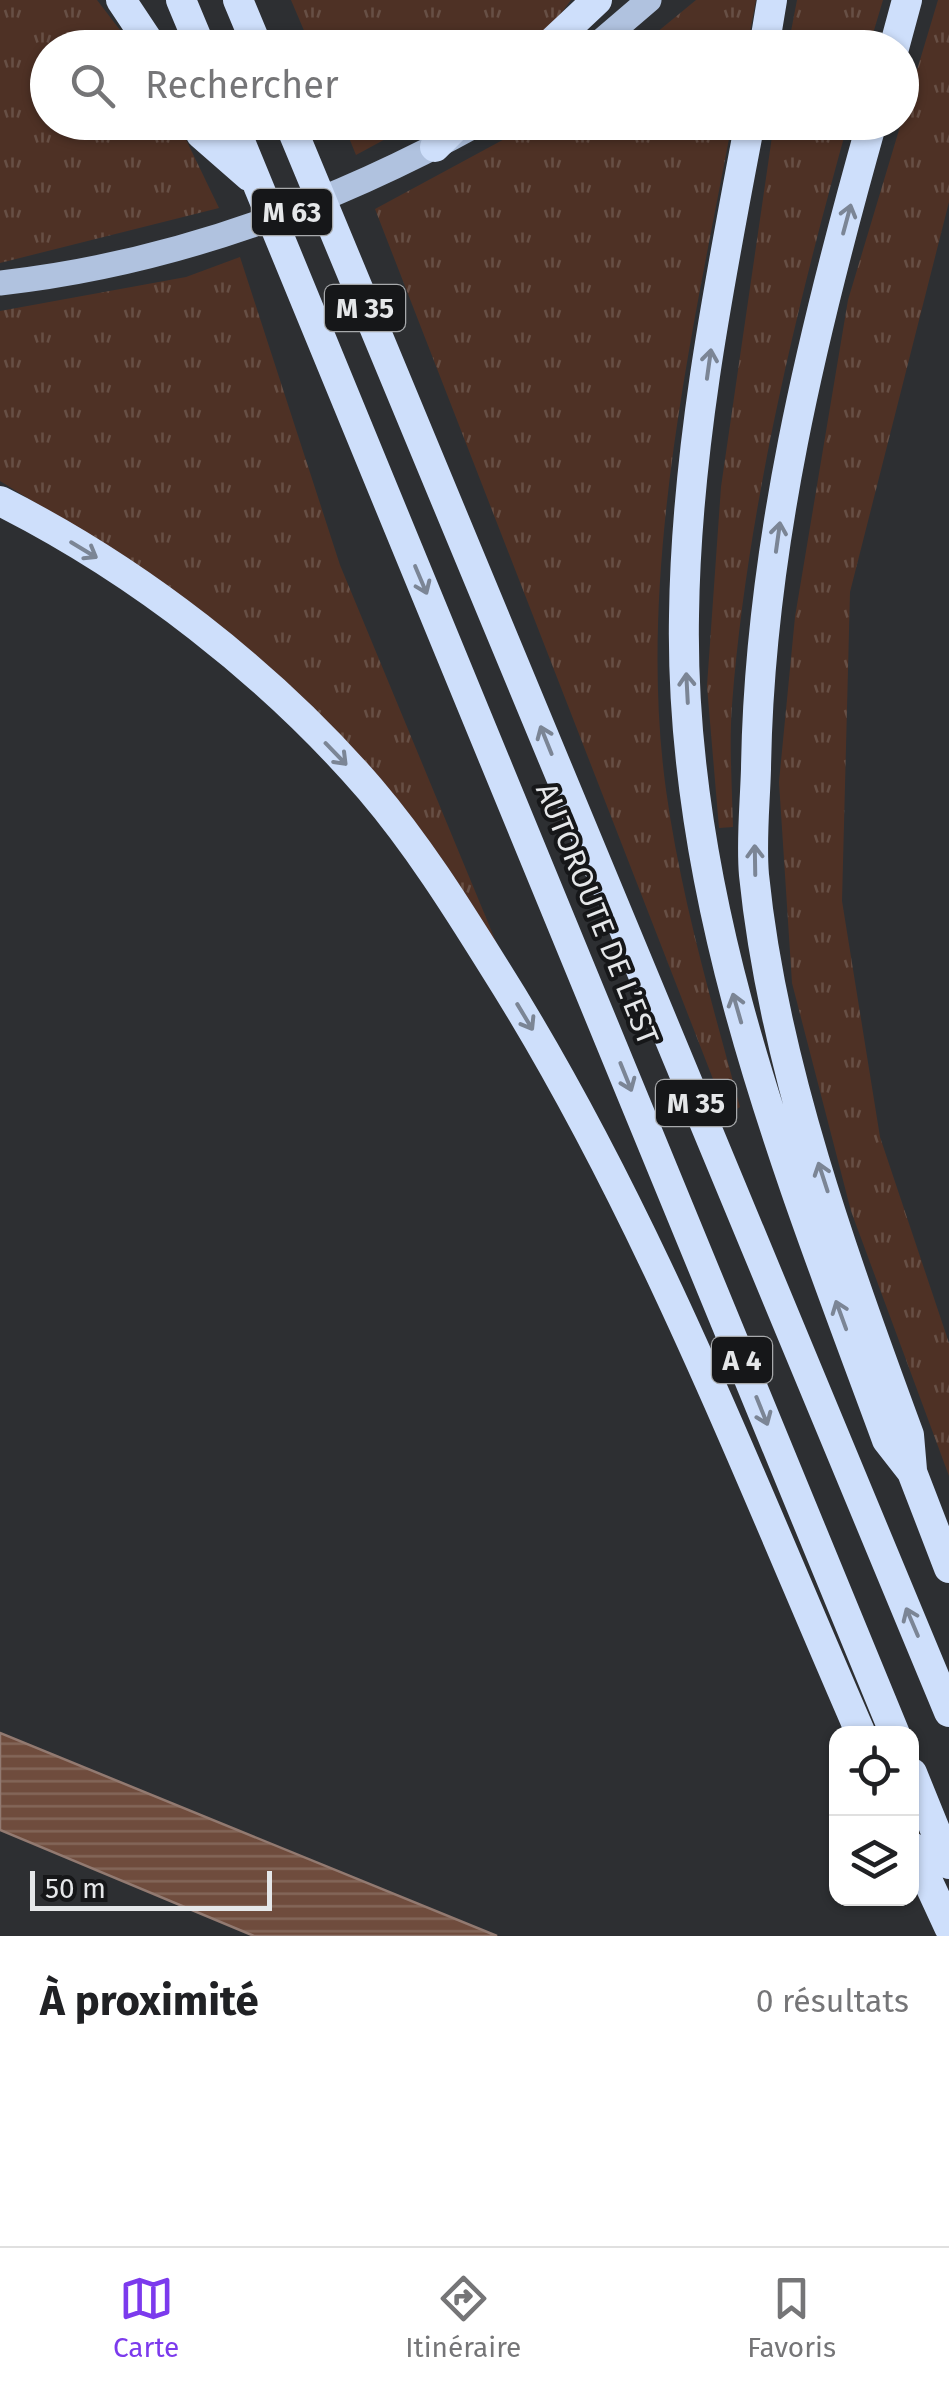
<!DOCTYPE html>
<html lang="fr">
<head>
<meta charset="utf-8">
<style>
	body { margin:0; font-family:"Fira Sans",sans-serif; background:#f2f2f2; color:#202124 }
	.controls { position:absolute; right:30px; bottom:30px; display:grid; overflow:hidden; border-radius:20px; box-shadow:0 2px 8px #0004 }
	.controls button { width:90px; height:90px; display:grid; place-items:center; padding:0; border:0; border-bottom:2px solid #e0e0e0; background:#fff; color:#202124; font:50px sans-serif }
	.scale { position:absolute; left:30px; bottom:25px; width:242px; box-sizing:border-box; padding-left:10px; border:5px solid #e5e7e9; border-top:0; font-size:28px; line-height:35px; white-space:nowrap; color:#e5e7e9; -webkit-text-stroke:8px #161719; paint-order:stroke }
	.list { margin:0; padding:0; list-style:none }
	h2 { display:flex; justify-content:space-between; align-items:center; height:130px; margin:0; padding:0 40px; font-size:42px }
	h2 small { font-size:32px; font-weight:400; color:#757577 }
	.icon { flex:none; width:55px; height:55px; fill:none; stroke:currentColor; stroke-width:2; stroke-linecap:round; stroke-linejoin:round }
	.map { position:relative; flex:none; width:949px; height:1936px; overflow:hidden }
	.search { position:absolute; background:#fff; box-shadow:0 2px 8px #0004; left:30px; right:30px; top:30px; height:110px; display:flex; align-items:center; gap:25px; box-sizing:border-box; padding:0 35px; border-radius:55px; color:#757577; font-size:38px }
	.sheet { height:310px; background:#fff }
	nav { display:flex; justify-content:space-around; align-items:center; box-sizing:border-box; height:140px; border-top:2px solid #e0e0e0; background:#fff; font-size:28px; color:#757577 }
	nav a { display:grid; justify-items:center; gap:5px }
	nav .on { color:#7c3aed }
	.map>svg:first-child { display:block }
	.grass { fill:url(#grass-tufts) }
	.water { fill:url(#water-rules); stroke:#927a71; stroke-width:2.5 }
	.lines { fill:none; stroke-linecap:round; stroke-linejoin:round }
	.major { stroke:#b0c2df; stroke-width:25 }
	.highway { stroke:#cedffb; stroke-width:30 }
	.oneway { stroke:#7b8595 }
	.labels { text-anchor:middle; stroke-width:8; stroke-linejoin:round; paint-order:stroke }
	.shield { fill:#161719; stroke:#a7a9ab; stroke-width:2.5 }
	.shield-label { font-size:28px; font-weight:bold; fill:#e5e7e9 }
	.street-label { font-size:30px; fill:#e5e7e9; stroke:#161719 }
</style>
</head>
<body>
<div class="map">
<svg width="949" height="1936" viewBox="0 0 949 1936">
	<defs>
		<pattern id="grass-tufts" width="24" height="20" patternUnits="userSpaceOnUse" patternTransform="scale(2.5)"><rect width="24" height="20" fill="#4e3125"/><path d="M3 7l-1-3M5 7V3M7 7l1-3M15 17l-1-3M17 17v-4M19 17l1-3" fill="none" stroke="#674f45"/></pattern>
		<pattern id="water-rules" width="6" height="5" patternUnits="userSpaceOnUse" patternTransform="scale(2.5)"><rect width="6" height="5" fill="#6f4c3d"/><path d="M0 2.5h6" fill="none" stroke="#836659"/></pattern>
	</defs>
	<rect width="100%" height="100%" fill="#2d2f32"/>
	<path class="grass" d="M0,0H97L133,47L48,48V122L178,123L219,208L0,263Z
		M291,0H571L553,24L522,48L311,47Z
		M696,0H756L747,47H639Z
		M797,0H883L869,47H788Z
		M938,0H949V202L850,592L842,901L880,1137L949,1343V1476L851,1211L792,983L779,782L795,617L848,300Z
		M343,123H415L356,155Z
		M534,123H732C692,336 636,573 666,790C681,898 712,1003 740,1107L727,1115L375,209Z
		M774,123H848C796,309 747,511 732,705C729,745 732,786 733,827L719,828L707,686L721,487Z
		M240,257L340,565L499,949L377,779L66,522L0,481V311L186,277Z"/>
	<path class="water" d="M0,1733L497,1936H254L0,1830Z"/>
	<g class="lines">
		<path class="major" d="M593,48L649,0
			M0,283C171,264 331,205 481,122"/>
		<path class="highway" d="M121,0L153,48
			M181,0L201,48
			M238,0L258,48
			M546,48L597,0
			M764,48L772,0
			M894,48L907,0
			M195,122L201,134L249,176
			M232,122L895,1734
			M289,122L949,1712
			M750,122C719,284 686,451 684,616C679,905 789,1174 887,1440L912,1472L949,1568
			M872,122C813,331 759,551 756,769C755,804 751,840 754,875C773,1064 844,1258 909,1435L912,1470
			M435,147L460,122
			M0,501C137,570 270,673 370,789C417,844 456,906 494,967C646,1207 748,1475 861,1734
			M912,1773L949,1864
			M912,1847L949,1927"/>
	</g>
	<defs><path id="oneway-shaft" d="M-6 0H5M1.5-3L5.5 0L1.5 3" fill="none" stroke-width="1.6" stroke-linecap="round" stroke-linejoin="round" transform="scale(2.5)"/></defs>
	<g class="oneway">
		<use href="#oneway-shaft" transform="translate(847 219) rotate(-75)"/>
		<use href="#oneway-shaft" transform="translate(709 364) rotate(-82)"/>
		<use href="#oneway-shaft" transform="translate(778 537) rotate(-82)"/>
		<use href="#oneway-shaft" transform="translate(84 550) rotate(31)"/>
		<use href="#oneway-shaft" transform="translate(421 580) rotate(67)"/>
		<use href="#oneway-shaft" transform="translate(687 688) rotate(-93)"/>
		<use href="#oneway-shaft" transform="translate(546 740) rotate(-112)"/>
		<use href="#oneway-shaft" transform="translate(336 754) rotate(46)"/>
		<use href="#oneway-shaft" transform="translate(755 860) rotate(-91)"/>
		<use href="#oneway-shaft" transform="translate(737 1008) rotate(-106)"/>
		<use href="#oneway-shaft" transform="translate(525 1017) rotate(59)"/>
		<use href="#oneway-shaft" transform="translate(626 1077) rotate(68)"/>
		<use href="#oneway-shaft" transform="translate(823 1177) rotate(-108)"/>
		<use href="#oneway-shaft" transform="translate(841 1315) rotate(-110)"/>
		<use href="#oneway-shaft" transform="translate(762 1411) rotate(68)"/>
		<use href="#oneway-shaft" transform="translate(912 1622) rotate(-113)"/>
	</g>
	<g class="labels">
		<g class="shield">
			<rect x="252" y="189" width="80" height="46" rx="8"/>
			<rect x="325" y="285" width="80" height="46" rx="8"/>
			<rect x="656" y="1080" width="80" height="46" rx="8"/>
			<rect x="712" y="1337" width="60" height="46" rx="8"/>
		</g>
		<g class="shield-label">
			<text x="292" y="222">M 63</text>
			<text x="365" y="318">M 35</text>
			<text x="696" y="1113">M 35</text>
			<text x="742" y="1370">A 4</text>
		</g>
		<g class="street-label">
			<text transform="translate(597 914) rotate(68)" y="10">AUTOROUTE DE L’EST</text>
		</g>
	</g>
</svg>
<div class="controls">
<button><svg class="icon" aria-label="locate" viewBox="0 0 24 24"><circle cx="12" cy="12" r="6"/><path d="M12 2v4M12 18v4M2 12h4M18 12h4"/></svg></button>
<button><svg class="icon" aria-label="layers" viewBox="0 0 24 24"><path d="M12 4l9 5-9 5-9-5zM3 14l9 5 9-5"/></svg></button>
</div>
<div class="scale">50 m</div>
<div class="search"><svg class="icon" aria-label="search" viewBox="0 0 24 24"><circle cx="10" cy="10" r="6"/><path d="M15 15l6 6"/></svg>Rechercher</div>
</div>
<section class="sheet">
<h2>À proximité<small>0 résultats</small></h2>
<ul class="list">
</ul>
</section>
<nav>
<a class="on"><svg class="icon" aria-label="map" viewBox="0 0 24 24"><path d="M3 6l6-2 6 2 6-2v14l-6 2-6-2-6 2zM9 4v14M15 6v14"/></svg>Carte</a>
<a><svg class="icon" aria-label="directions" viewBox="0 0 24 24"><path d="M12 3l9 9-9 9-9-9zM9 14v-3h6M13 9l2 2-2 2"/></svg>Itinéraire</a>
<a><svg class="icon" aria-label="saved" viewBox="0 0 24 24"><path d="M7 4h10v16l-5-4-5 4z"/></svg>Favoris</a>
</nav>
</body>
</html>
